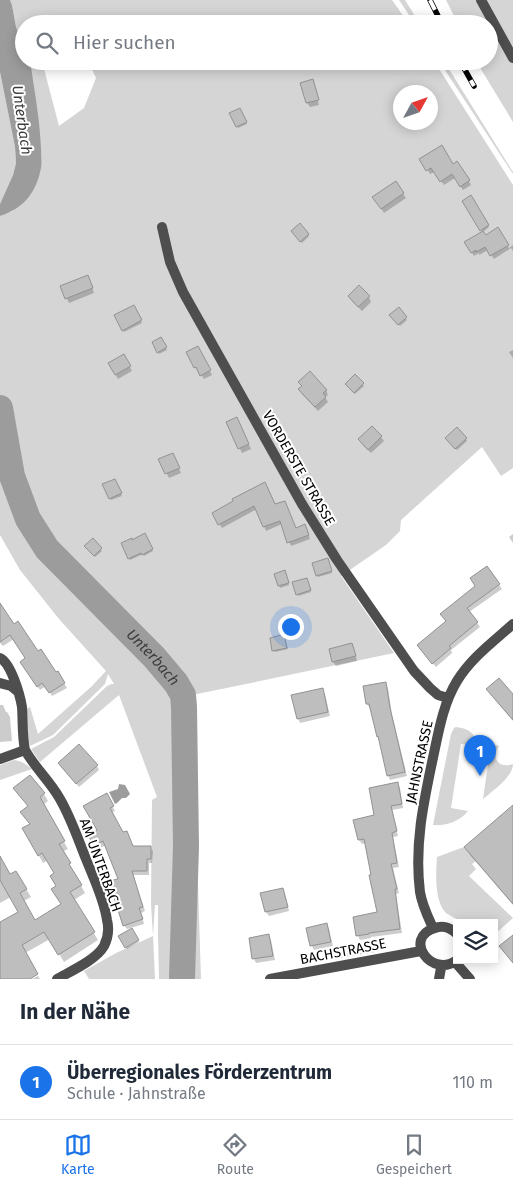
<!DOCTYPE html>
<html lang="de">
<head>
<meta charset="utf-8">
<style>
	body { margin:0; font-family:"Fira Sans",sans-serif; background:#f2f2f3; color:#1f2937 }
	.controls { position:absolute; right:15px; bottom:15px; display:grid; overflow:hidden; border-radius:0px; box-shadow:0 2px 12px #0003 }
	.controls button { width:45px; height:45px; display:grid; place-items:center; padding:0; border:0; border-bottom:1px solid #e0e1e3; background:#fff; color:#1f2937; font:25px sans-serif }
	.compass { position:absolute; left:393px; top:85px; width:45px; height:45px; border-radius:50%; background:#fff; box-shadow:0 2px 12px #0003; rotate:50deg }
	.you { position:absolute; left:290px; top:626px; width:18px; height:18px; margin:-12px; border:4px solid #fff; border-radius:50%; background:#1a73e8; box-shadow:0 0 0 8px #1a73e833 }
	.badge { display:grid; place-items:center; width:32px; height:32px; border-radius:50%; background:#1a73e8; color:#fff; font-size:16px; font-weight:700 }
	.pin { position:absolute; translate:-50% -41px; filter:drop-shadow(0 1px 2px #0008) }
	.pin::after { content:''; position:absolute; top:26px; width:18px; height:15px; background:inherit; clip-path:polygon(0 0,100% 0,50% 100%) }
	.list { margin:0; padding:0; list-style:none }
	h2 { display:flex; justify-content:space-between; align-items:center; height:65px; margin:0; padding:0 20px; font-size:21px }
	h2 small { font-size:16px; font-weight:400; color:#747a83 }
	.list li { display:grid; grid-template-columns:32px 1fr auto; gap:15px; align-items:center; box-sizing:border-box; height:75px; padding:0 20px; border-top:1px solid #e0e1e3 }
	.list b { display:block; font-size:19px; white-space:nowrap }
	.list p { margin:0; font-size:16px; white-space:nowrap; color:#747a83 }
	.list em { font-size:16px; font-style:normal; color:#747a83 }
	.icon { flex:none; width:28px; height:28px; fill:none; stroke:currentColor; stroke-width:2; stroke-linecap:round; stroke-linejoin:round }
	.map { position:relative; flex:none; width:513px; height:979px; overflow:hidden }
	.search { position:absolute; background:#fff; box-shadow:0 2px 12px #0003; left:15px; right:15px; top:15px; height:55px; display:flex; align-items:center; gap:12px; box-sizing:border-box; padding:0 18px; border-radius:28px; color:#747a83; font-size:19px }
	.sheet { height:140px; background:#fff }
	nav { display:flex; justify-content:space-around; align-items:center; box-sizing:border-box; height:70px; border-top:1px solid #e0e1e3; background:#fff; font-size:14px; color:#747a83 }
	nav a { display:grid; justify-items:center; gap:2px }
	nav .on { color:#1a73e8 }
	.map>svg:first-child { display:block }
	.green { fill:#d5d5d5; fill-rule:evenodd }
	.water { fill:#9c9c9c }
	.shadow { fill:#0003 }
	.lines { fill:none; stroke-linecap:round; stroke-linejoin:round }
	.river { stroke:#9c9c9c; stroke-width:26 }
	.building { fill:#bebebe; stroke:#929292 }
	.street { stroke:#4e4e4e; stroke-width:10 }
	.rail-casing { stroke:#000; stroke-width:5.5 }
	.rail { stroke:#fff; stroke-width:4; stroke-dasharray:11; stroke-linecap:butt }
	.labels { text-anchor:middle; stroke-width:4; stroke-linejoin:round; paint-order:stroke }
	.street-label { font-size:14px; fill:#000; stroke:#fff }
	.water-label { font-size:15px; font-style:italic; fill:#3d3d3d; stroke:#fff }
</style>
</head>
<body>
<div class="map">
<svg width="513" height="979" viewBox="0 0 513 979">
	<rect width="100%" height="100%" fill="#fff"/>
	<path class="green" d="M10,0H392L409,24H24V48L16,27L12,5Z
		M399,0H405L420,24H415Z
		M446,0H513V122L476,61H489V24H458Z
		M28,61H42L59,126L84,108L96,78L91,67L77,61H434L513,185V468L501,476L482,447L401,520L400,531L386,545L341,576L394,653L251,683L192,695L201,979H159L158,935V905H155L153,936L155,979H89L84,971L116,953L153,936L151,904L152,800L157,797L119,695L40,762L31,749L54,737L107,686L111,684H114L108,674L105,684L53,735L30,746L28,740L26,709L30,707L38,734L91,687L106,671L59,619L20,570L0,535V216L13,211L31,67ZM400,92H430V122H400Z
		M439,61H444L513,172V174Z
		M0,72L15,147L16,163L13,175L0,204V207Z
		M456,727C469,729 475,732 477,746L461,744L451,808L468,811C459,822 446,826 433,825L451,734L454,728Z
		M491,744L499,746C490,759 500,769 513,764C513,777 492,791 483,799Z
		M14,760C21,761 26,764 32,769L0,780V765Z
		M464,847L476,861L472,864L476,869L469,876L513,918L494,935V923C487,923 469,924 463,922C461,921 448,915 446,913C434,901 436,872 437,857Z
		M378,948L376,952L340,958L339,955Z"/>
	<path class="water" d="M0,0H10L12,5L16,27L24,48V61H28L31,67C35,94 40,121 41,149C41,155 42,162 41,168C36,193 24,208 0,216V204L13,175L16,163L15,147L0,72Z
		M119,784L125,785L130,794L126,798H122L117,803L115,804L109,792L118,789Z"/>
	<path class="shadow" d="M301,84H313L319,105L310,107L307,103Z
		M240,109L247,124L238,128L231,114Z
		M421,159L452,165L469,181L471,185L463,190L455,178L444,185L435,172L430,174Z
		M396,183L406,198L384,213L377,202Z
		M471,197L489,227L483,232L485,236L498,229L509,248L513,245V251L511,248L494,259L488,250L479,255V253L474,256L466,243L483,232L463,202Z
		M294,233L308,234L309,236L302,243Z
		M90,281L94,293L69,303L61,287Z
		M349,296L369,297L371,302L362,311L352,301Z
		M133,307L142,323L124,332L116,316Z
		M398,309L407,320L400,326L392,317Z
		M161,338L167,350L159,354L153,342Z
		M513,350V358L509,352Z
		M187,352H200L212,375L204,379L199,371L198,372Z
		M124,356L132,371L118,379L110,364Z
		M363,384L364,386L355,394L348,386Z
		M300,389L326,390L328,395L325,397L328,402L318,411L302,394Z
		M228,423H239L251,449L242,453Z
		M381,437L384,441L371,453L362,444L359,439Z
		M466,439L467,441L457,450L448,441Z
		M175,459L181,473L169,478L160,460Z
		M115,480L122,496L111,500L104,485Z
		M267,487L275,506L296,529L307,530L310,539L291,546L282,524L266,531L257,509L222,528L213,513Z
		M513,534V543L509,537Z
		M144,535L153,551L144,556L143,554L130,560L122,544L132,541Z
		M92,540L102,551L95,557L87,548Z
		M328,562L332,573L318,577L317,575Z
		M487,568L502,589L469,612L480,627L451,650L452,653L436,667L418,646L447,621L476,587Z
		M285,574L289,585L280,588L275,575Z
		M307,581L311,592L298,596L297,594Z
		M0,612L14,625L56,674L58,673L67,688L52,696L46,686L40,690L24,666L26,659L14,639L3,646L0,643Z
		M284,636L288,649L275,652L274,651Z
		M352,645L354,649L357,661L336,666L333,662L330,650Z
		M385,683L388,688L392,714L407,776L390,780L388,775L371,708H370L367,704Z
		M487,689L513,696V721L492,696Z
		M322,690L325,694L330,716L300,723L298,718Z
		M0,705H3L6,712H7L10,717L12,741L0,742Z
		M59,763L97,766L99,770L79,787Z
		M397,784L400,788L403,808L392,810L398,836L393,837L399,867L393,868L399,893L396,894L402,933L371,937V938L360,940L358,936L354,918L379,912L366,843L362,844L359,840Z
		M15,788L44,794L48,801L43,805L68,849L62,852L85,893L74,900L98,940L64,962L50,939L25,953L27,979H0V923L20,912L11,897L0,903V858L9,876L16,872L31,897L24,901L35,921L62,905L56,874L48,860L43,863L24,829L31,825L22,812L28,807Z
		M106,795L115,811L111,813L123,834L133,847H150L153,851L152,863H149V875H133L145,911L141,913L144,924L127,929L124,925L119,879L106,845L97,850L89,836L98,830Z
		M513,807V905L470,855L466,848Z
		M282,889L285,894L289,911L269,916L266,912L262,894Z
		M327,925L329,929L333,946L314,950L312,946Z
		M131,929L139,942L127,949L120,936Z
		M269,936L271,940L275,960L256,963L254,959L250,939Z
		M38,976L40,979H32Z"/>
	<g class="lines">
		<path class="river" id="s1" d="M0,408L12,476L28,519L47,549L154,657L176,683L183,695L184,707L186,846L182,979"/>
	</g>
	<path class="building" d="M313,79L319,100L306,103L300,83Z
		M240,108L247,122L236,127L229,113Z
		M442,145L453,164L457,161L470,180L460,187L452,174L440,182L431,168L426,171L419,159Z
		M396,181L404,193L381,209L372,197Z
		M471,195L489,225L480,231L462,201Z
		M300,223L309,234L300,242L291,231Z
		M498,227L509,245L490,256L485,247L476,252V250L471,253L464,242L483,231L486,235Z
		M88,275L93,288L65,299L60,286Z
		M359,285L370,296L358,307L348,296Z
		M134,305L142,320L122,331L114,315Z
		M399,307L407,317L398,325L389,315Z
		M161,337L167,347L157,353L152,342Z
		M198,346L211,370L200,376L196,367L194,368L186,352Z
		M124,354L131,366L115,375L108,363Z
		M310,371L327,390L323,393L326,397L315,407L298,389L302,386L298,382Z
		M355,374L364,383L354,393L345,384Z
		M237,417L249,444L238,449L226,422Z
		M372,426L382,436L368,450L358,439Z
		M457,427L467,438L455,449L445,438Z
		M173,453L180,468L165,474L158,459Z
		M115,479L122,493L109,499L102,484Z
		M265,482L275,504L285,501L296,528L305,524L309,535L287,543L280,521L263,527L254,506L218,525L212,513L233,501L232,499Z
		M145,533L153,549L142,555L141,553L128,559L121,543L132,538V540Z
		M93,538L102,548L94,556L84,546Z
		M328,558L332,571L316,576L312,563Z
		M487,566L500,584L467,608L478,622L449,646L451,648L432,664L417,645L446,621L440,614L475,586L470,578Z
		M285,570L289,583L278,586L274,574Z
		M307,578L311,590L296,595L292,582Z
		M0,603L14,624L18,621L38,651L41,649L56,672L58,671L65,683L49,693L42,683L37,687L20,662L25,658L10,635L0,642Z
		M284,634L287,648L272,651L270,638Z
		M352,643L356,656L332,662L329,649Z
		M499,678L513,694V720L486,689Z
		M386,682L390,708L405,772L387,776L378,736L377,737L369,704H366L363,686Z
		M323,688L328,712L297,719L291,695Z
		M79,744L98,765L76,784L58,763Z
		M30,775L45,793L40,797L65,841L59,844L71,863L69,864L82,885L70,892L95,932L58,955L44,932L22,945L38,974L30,979H0V922L18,912L0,880V856L10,874L16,871L27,889L20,893L35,920L61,904L51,889L56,886L50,876L54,873L42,853L38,856L22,828L30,824L20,812L28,806L13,788Z
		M398,782L402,804L391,806L397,831L392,833L397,863L391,864L397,889H395L400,929L369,933V934L356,936L353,917L377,912L369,875H371L364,839L358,840L353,820L374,815L369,788Z
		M107,793L114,806L110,808L123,832L127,831L133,846H151V859H147V871H132L143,907L139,908L143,919L123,926L109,881L118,879L103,841L94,846L88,835L97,830L83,806Z
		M513,805V904L464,847Z
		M283,888L288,907L265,912L260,893Z
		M327,923L331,942L310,946L306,928Z
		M132,928L139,940L125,948L118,936Z
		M269,934L273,956L252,959L249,938Z
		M513,935V963L499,946Z"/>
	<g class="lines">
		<path class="street" d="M481,0L513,58
			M162,227L170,262L183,292L302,504L337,560L414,671L430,688L438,695L448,698
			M0,658C11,663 20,695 22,707C23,721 22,736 25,750L0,759
			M0,683L11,686L17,691
			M25,750C35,768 50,781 60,799C71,818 78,839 86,859C94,879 104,899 107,920C109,928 108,938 104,946C96,960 71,971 57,979
			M433,928C428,917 422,905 420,892C414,844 424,800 434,753C439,729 444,702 457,681C471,658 493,642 513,624
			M457,934C451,928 443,925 435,928C402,938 432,979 457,960
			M455,962L470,979
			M270,979L421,951
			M439,979L441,968"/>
		<defs>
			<path id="rail" d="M430,0L442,24
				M460,61L474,86"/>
		</defs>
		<use href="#rail" class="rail-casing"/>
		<use href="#rail" class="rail"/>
	</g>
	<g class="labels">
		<g class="street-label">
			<text transform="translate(299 468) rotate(60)" y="5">VORDERSTE STRASSE</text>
			<text transform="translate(419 762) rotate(-78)" y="5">JAHNSTRASSE</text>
			<text transform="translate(101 865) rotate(70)" y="5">AM UNTERBACH</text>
			<text transform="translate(343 951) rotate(-11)" y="5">BACHSTRASSE</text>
		</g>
		<g class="water-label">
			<text transform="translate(22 120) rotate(82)" y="5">Unterbach</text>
			<text dy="5" stroke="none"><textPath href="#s1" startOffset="302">Unterbach</textPath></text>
		</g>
	</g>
</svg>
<div class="controls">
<button><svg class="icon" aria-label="layers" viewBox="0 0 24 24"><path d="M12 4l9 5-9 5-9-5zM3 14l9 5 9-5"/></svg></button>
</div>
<svg class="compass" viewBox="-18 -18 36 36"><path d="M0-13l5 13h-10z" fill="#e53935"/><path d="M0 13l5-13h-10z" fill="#747a83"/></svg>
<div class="you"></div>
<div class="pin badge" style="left:480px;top:776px">1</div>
<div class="search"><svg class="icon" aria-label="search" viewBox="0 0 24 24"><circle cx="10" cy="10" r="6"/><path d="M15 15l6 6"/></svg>Hier suchen</div>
</div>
<section class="sheet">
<h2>In der Nähe<small></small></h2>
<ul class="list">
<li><span class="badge">1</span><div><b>Überregionales Förderzentrum</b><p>Schule · Jahnstraße</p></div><em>110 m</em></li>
</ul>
</section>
<nav>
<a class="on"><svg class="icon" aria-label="map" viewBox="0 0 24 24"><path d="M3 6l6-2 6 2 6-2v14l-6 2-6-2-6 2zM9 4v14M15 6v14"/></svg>Karte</a>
<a><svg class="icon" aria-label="directions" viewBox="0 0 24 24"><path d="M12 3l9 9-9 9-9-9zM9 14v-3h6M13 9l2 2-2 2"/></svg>Route</a>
<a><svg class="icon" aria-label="saved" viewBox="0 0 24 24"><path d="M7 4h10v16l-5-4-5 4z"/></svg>Gespeichert</a>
</nav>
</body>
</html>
